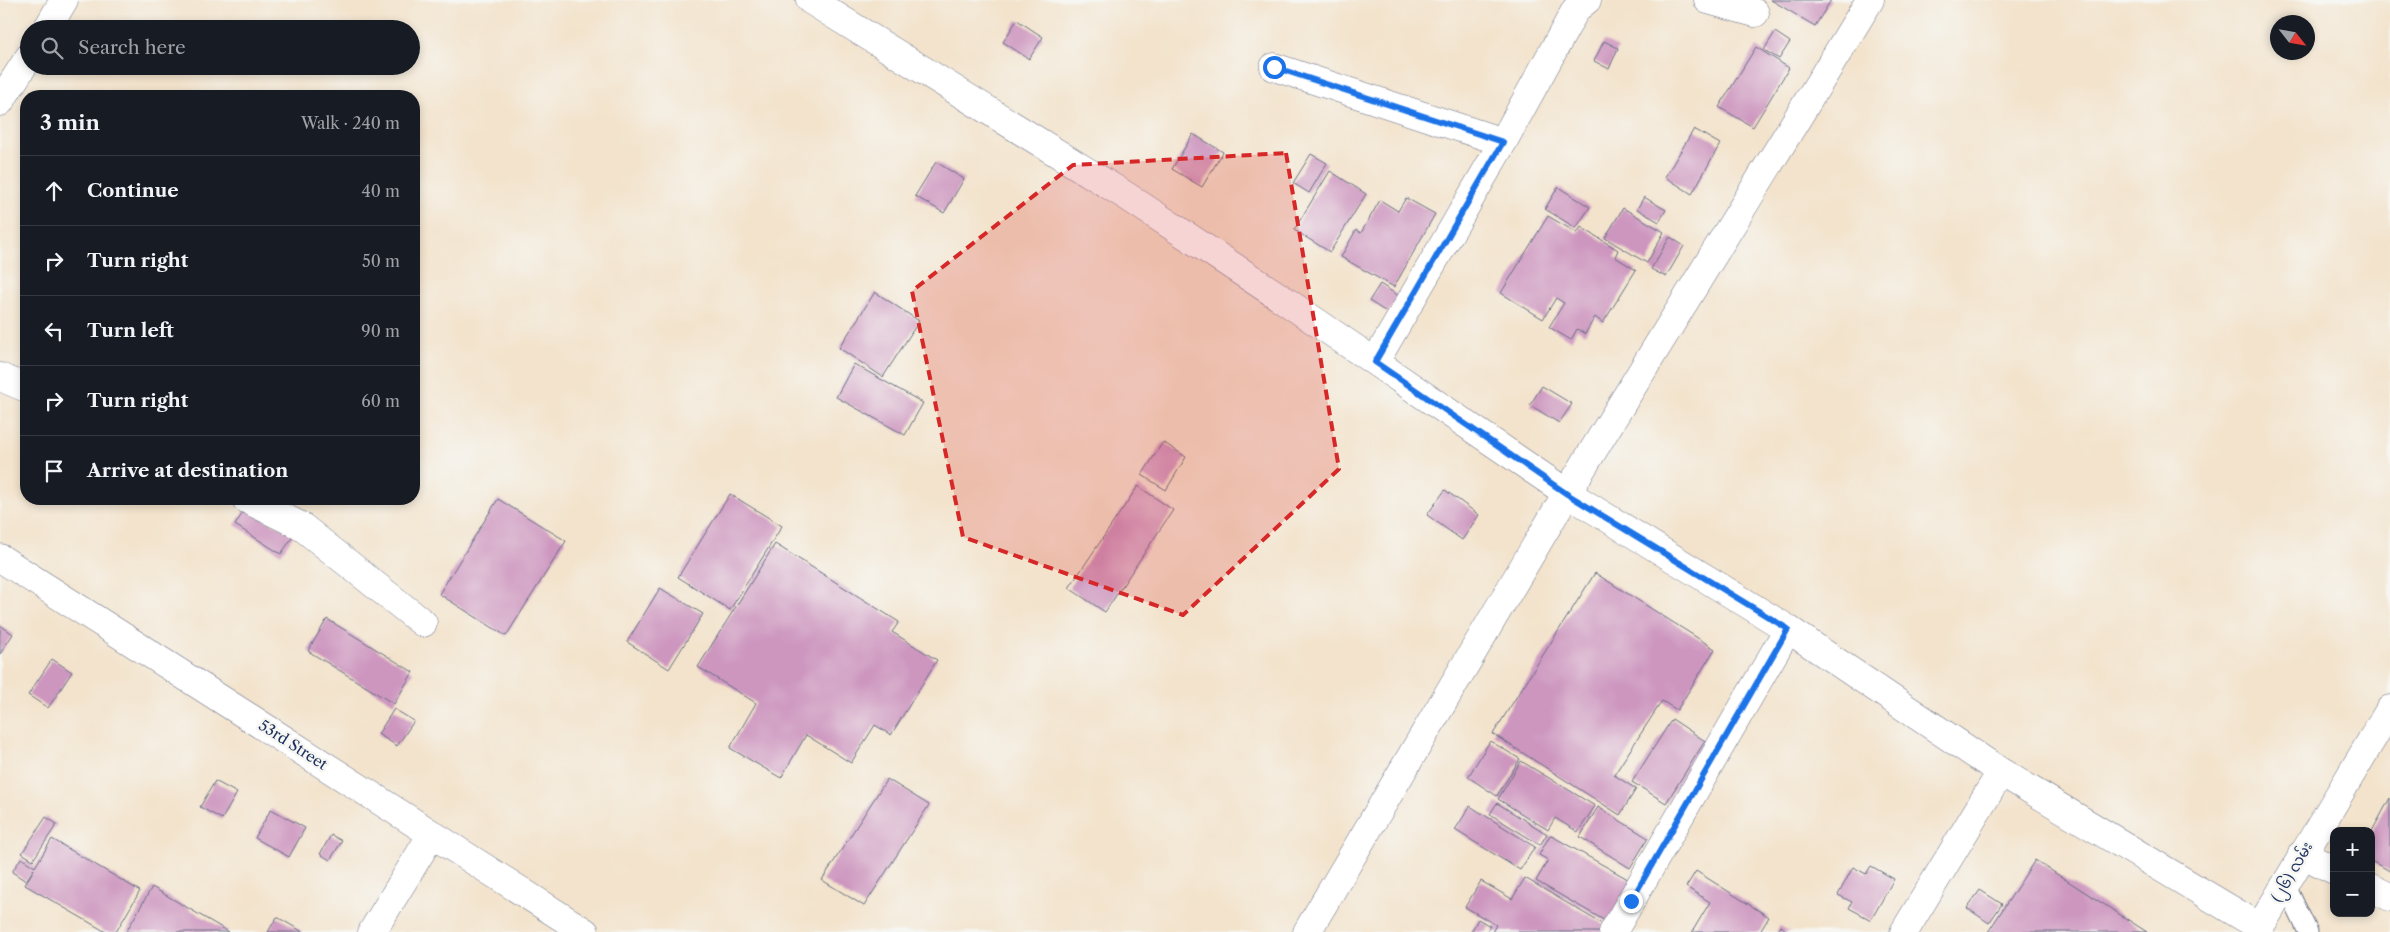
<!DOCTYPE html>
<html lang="en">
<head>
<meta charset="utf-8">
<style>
	body { margin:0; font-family:"Libre Caslon Text","Noto Sans Myanmar",serif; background:#20242c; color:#f1f3f6 }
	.controls { position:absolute; right:15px; bottom:15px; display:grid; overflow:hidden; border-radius:10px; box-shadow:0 2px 8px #0003 }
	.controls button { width:45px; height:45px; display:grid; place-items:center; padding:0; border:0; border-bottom:1px solid #363941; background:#171b24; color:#f1f3f6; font:25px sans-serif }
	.compass { position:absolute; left:2270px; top:15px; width:45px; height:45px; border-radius:50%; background:#171b24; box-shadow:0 2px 8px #0003; rotate:121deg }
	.stop { position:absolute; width:15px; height:15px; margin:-11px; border:4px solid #1a73e8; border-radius:50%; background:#fff }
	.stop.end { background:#1a73e8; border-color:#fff; box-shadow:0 1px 5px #0008 }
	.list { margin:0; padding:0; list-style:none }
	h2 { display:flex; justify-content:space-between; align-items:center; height:65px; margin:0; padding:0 20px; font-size:21px }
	h2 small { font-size:16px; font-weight:400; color:#9ea1a6 }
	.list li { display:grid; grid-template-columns:32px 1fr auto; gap:15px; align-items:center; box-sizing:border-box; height:70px; padding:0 20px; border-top:1px solid #363941 }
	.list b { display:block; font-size:19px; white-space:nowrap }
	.list em { font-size:16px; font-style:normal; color:#9ea1a6 }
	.icon { flex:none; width:28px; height:28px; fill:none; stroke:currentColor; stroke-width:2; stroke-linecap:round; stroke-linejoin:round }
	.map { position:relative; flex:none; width:2390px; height:932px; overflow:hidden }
	.search { position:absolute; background:#171b24; box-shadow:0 2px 8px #0003; left:20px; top:20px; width:400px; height:55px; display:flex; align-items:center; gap:12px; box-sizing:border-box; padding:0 18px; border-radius:28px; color:#9ea1a6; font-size:19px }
	.panel { position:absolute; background:#171b24; box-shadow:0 2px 8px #0003; left:20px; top:90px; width:400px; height:415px; border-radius:20px }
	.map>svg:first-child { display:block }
	.building { fill:#cd96bf }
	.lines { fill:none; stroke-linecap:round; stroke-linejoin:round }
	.lane-casing { stroke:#676e84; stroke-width:21 }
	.street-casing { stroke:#676e84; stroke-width:29 }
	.primary-casing { stroke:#676e84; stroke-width:29 }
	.lane { stroke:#fff; stroke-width:19 }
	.street { stroke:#fff; stroke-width:28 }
	.primary { stroke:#fff; stroke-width:28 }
	.route { stroke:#1a73e8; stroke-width:6 }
	.marked { fill:#d62828; fill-opacity:0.2; stroke:#d62828; stroke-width:4; stroke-dasharray:10 6; stroke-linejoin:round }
	.labels { text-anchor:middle; stroke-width:5; stroke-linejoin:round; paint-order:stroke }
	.street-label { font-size:15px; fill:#1b2f5e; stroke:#f6f6f2 }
</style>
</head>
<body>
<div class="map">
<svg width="2390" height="932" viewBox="0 0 2390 932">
	<rect width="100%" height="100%" fill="#f6f6f2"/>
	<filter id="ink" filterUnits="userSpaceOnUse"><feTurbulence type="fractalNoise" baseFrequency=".02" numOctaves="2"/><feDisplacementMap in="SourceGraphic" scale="10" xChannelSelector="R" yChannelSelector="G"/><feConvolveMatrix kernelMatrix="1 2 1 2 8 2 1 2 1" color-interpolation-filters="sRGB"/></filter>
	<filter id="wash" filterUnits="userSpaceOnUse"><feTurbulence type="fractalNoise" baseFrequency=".0096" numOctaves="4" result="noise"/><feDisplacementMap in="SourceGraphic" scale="20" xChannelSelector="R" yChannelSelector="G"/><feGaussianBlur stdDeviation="1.12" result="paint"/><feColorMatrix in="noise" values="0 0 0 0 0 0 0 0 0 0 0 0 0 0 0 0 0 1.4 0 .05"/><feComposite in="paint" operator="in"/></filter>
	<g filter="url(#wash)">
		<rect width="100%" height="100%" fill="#f3e3cc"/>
		<g id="blocks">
			<path class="building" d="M1771,0H1831L1815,26Z
				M1017,20L1043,37L1029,59L1003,42Z
				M1775,32L1790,42L1779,59L1764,50Z
				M1604,41L1618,48L1609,69L1594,61Z
				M1756,47L1789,68L1753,127L1719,107Z
				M1694,129L1720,144L1692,194L1665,177Z
				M1193,134L1223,152L1202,187L1172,169Z
				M1311,154L1327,163L1309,193L1293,183Z
				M936,162L964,179L944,213L915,196Z
				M1330,171L1366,194L1330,252L1294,230Z
				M1558,187L1590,207L1576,228L1545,209Z
				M1644,197L1666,210L1659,222L1637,209Z
				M1406,198L1435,214L1394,287L1341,257L1356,230L1361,233L1380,200L1398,211Z
				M1623,208L1664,232L1647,263L1605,238Z
				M1548,216L1577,233L1581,227L1618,250L1615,257L1636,270L1603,323L1595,317L1585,334L1577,329L1571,340L1549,327L1564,303L1556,298L1543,319L1501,293Z
				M1670,237L1684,246L1666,277L1651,269Z
				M1380,284L1399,296L1388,313L1369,301Z
				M875,292L919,321L883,377L839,348Z
				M854,364L923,403L905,435L836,397Z
				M1542,386L1572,404L1559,423L1530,405Z
				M1163,442L1186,457L1166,490L1142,475Z
				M1138,486L1173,510L1105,612L1069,588Z
				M1445,490L1479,515L1462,540L1427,515Z
				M730,494L782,526L730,610L678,577Z
				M498,499L566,541L506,636L439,594Z
				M245,509L294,535L281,554L235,525Z
				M775,544L899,622L892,632L937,660L891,735L875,725L851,763L806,735L781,778L730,748L756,703L698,667Z
				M1595,573L1715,649L1677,710L1662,701L1614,775L1636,789L1620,815L1493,734Z
				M660,588L703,614L669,669L627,642Z
				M327,619L413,672L394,704L308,651Z
				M0,625L13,634L0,654Z
				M52,659L72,672L48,708L28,695Z
				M394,709L414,721L397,746L378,734Z
				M1672,719L1705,741L1666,803L1632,782Z
				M1490,741L1520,759L1497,796L1468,777Z
				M1521,761L1595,806L1578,832L1555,818L1548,830L1498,799Z
				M887,779L929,805L864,906L822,880Z
				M215,781L237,793L222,819L200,807Z
				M2390,798V871L2371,861V833Z
				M1497,803L1547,834L1540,845L1490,814Z
				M1470,806L1535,847L1520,870L1455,830Z
				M1598,807L1648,838L1630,868L1580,837Z
				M271,809L305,828L289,857L255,838Z
				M46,817L57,824L33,860L22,853Z
				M331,835L342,841L330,860L320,854Z
				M1550,835L1633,882L1609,923L1536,881L1548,860L1539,855Z
				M52,839L140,891L116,932H106L25,885L34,869L26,881L12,872L21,858L35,867Z
				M2035,860L2147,932H1988Z
				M1871,866L1894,879L1871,920L1849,908L1852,902L1838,895L1853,867L1866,874Z
				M1696,871L1769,917L1760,932H1692L1710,902L1686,887Z
				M1525,878L1604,925L1600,932H1492L1496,925L1465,907L1481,881L1512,899Z
				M152,887L229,932H126Z
				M1980,890L2002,904L1989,923L1967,908Z
				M277,917L303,932H268Z
				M1478,919L1490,926L1486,932H1471Z
				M1780,926L1790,932H1776Z"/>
		</g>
	</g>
	<g filter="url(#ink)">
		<use href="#blocks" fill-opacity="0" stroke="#676e84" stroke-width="1"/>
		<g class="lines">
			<defs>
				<path id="lane" d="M2285,884L2308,932"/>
				<path id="street" d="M810,0L1128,197L1287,302L1567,493L1788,629L2001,772L2260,927
					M1708,0L1755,13
					M47,29L64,0
					M1274,67L1503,142
					M0,102L29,57
					M1375,362L1503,142L1576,9L1587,0
					M0,377L26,388
					M246,499L301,526L423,623
					M0,558L585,932
					M2302,854L2334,870
					M2371,888L2390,897
					M372,932L432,834
					M1307,932L1567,493L1870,0
					M1613,932L1788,629
					M1904,932L2001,772"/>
				<path id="primary" d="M2257,932L2390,709"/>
			</defs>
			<use href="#lane" class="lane-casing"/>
			<use href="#street" class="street-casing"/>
			<use href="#primary" class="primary-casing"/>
			<use href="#lane" class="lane"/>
			<use href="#street" class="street"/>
			<use href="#primary" class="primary"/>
		</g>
	</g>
	<g class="lines" filter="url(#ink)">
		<path class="route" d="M1274,67L1503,142L1375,362L1567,494L1788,629L1631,901"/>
	</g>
	<path class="marked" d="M1286,153L1339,469L1183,615L963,537L912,291L1073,165Z"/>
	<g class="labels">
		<g class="street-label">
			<text transform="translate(293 745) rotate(33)" y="5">53rd Street</text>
			<text transform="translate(2292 872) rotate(-60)" y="5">(၂၆) လမ်း</text>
		</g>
	</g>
</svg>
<div class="controls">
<button>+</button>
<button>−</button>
</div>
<svg class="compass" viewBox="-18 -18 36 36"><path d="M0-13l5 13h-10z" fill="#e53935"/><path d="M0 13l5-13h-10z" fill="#9ea1a6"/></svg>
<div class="stop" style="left:1274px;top:67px"></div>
<div class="stop end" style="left:1631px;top:901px"></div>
<div class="search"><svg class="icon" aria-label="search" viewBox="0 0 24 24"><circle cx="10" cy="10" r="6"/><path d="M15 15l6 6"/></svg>Search here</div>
<section class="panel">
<h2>3 min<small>Walk · 240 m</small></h2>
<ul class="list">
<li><svg class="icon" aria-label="ahead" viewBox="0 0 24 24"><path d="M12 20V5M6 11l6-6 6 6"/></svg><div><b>Continue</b></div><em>40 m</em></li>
<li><svg class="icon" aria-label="right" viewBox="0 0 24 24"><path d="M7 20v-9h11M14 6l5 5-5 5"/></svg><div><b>Turn right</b></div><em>50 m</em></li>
<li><svg class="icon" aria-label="left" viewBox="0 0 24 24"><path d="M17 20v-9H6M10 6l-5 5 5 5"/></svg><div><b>Turn left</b></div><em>90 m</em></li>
<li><svg class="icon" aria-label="right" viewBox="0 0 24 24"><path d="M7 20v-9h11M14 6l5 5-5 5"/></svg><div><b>Turn right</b></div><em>60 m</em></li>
<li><svg class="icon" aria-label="arrive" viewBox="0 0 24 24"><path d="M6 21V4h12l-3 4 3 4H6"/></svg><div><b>Arrive at destination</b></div></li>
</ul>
</section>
</div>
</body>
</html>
